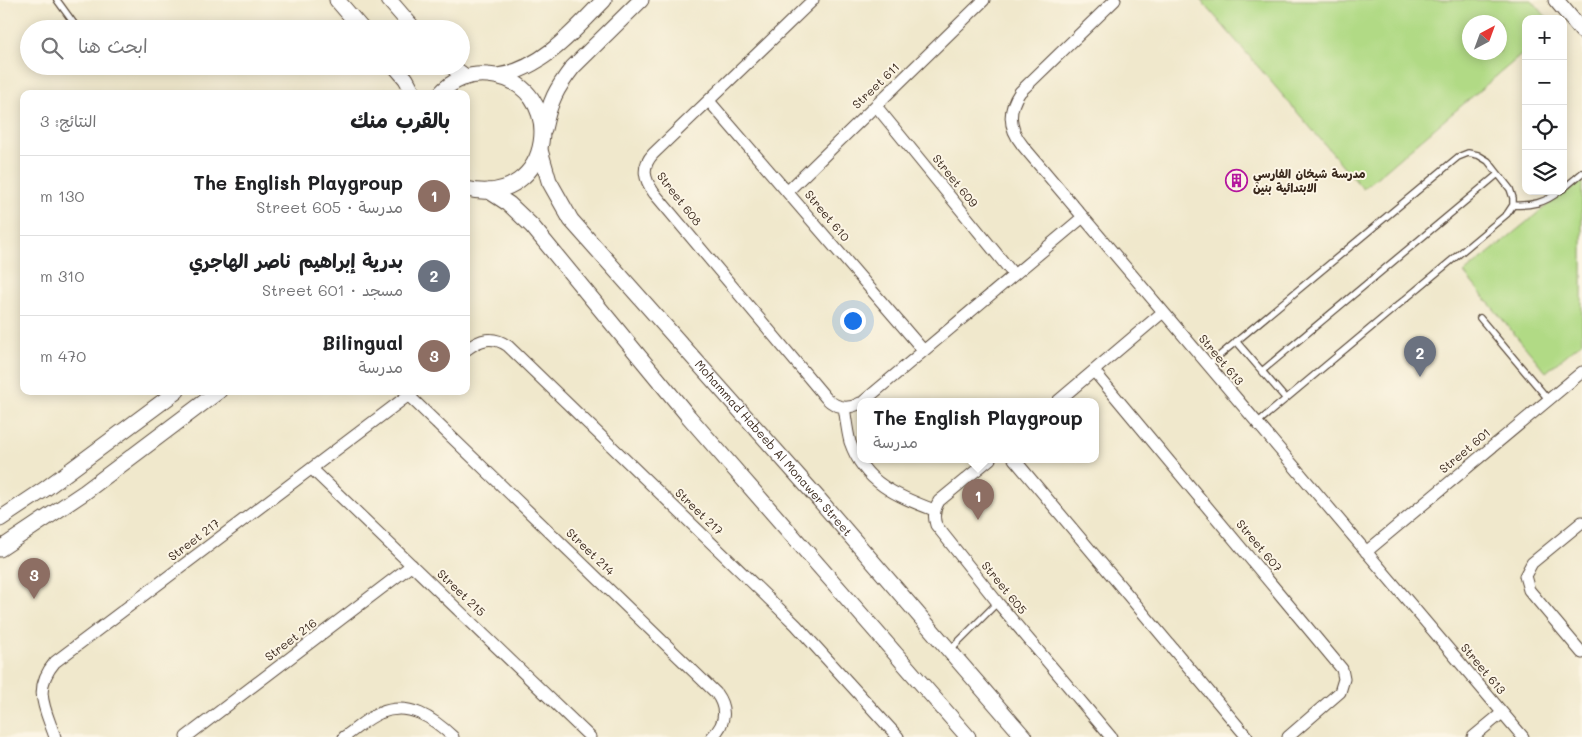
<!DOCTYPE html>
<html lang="ar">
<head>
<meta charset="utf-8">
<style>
	body { margin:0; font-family:Mali,"Playpen Sans Arabic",sans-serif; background:#f6f6f6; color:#202124; direction:rtl }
	.controls { position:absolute; right:15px; top:15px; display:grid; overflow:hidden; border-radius:10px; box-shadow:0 2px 12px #0003 }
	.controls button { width:45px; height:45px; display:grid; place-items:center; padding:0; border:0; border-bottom:1px solid #e0e0e0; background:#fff; color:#202124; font:25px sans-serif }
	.compass { position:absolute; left:1462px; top:15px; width:45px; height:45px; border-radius:50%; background:#fff; box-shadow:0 2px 12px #0003; rotate:41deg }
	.you { position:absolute; left:852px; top:320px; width:18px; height:18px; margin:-12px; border:4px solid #fff; border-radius:50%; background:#1a73e8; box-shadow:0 0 0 8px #1a73e833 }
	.badge { display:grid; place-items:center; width:32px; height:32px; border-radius:50%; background:#b5179e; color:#fff; font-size:16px; font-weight:700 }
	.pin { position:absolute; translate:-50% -41px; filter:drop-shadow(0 1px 2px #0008) }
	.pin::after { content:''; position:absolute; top:26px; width:18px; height:15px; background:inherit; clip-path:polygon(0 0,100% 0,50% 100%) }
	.popup { position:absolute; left:857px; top:398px; width:242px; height:65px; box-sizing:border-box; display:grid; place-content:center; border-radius:10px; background:#fff; filter:drop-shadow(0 1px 4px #0005); font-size:16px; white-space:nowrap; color:#757577 }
	.popup b { font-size:19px; color:#202124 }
	.popup::after { content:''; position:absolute; left:50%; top:100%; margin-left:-10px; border:10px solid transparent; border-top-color:#fff }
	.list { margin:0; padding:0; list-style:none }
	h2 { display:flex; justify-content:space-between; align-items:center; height:65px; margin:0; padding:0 20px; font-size:21px }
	h2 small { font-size:16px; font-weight:400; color:#757577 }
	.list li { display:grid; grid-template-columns:32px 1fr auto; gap:15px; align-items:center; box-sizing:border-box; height:80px; padding:0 20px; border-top:1px solid #e0e0e0 }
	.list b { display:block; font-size:19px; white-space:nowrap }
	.list p { margin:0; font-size:16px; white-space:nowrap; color:#757577 }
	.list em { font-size:16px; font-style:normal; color:#757577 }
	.icon { flex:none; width:28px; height:28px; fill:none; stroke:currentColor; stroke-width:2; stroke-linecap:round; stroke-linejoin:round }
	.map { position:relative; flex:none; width:1582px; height:737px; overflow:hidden; direction:ltr }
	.search { position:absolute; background:#fff; box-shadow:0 2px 12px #0003; left:20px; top:20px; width:450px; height:55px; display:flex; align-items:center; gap:12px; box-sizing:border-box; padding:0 18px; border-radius:28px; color:#757577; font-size:19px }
	.panel { position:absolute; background:#fff; box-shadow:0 2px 12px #0003; left:20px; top:90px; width:450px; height:305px; border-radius:10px; direction:rtl }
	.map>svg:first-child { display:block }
	.green { fill:#b1da85; stroke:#768252; fill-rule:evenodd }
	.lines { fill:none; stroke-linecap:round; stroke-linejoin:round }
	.lane-casing { stroke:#564638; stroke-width:8 }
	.street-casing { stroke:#564638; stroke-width:13 }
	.secondary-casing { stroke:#564638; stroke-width:17 }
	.lane { stroke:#fff; stroke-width:5.5 }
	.street { stroke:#fff; stroke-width:11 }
	.secondary { stroke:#fff; stroke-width:15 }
	.labels { text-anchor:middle; stroke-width:4; stroke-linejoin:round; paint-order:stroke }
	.street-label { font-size:12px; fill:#3b2a1e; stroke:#fcf5e5 }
	.poi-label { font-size:12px; font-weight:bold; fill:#3b2a1e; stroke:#fcf5e5; text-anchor:start }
</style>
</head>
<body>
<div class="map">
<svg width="1582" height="737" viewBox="0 0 1582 737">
	<rect width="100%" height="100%" fill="#fcf5e5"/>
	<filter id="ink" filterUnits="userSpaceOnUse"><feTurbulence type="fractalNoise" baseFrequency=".02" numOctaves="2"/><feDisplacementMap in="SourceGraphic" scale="10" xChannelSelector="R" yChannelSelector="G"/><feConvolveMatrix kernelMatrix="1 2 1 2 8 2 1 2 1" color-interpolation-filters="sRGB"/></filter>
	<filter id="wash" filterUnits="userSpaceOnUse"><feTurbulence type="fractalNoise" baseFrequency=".0096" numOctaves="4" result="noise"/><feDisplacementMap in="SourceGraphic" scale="20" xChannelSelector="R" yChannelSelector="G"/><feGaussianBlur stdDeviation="1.12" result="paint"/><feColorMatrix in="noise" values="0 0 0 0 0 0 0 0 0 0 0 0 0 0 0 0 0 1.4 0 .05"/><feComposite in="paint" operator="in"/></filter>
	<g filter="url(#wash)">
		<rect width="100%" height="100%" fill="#f0e8cc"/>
		<path class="green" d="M1201,0H1532L1548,19H1526V51L1363,189ZM1470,22H1500V52H1470Z
			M1582,177V342L1546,372L1464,273Z"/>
	</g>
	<g filter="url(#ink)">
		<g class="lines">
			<defs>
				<path id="lane" d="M57,0L78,29
					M1563,189L1582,173
					M1513,205C1531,206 1545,203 1560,191
					M1480,318L1548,399
					M1236,341L1286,399
					M1208,365L1458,157L1468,153L1478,155L1488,161L1510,189L1513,198V205L1507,214L1257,423
					M1262,371L1498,174
					M951,649L997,603"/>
				<path id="street" d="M813,0L653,154C641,167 644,179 654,193L826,398C836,408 848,410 860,403
					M1115,0L1020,92C1007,111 1009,129 1023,146L1523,737
					M709,101L923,350
					M876,106L1014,275
					M788,191L984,0
					M466,350C480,339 492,335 508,346L796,625L898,737
					M1094,371L1342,669L1344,679L1340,692L1288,737
					M408,395L716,693C727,708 726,724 712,737
					M864,401L1083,217
					M1058,401L1163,312
					M844,407C846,419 847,431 850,442C864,483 897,496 934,510
					M990,459L939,501C934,509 933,516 936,525L998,603L1111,737
					M1014,459L1247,737
					M312,469L590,737
					M1582,522L1532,563L1525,576L1529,590L1582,653
					M1366,552L1582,372
					M55,737C45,708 32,689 55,662L414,391
					M186,737L412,565
					M344,737C356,729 367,718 380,713C409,701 433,718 453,737
					M1473,737L1502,713"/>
				<g id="secondary">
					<path d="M337,0L362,29"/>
					<path d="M389,0L414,29"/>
					<path d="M1556,0L1582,31"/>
					<path d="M395,66L406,79L414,94"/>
					<path d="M451,66L466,77"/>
					<path d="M498,76C542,69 575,30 604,0"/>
					<path d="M440,94C452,80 470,73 488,75C570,82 555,209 466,189"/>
					<path d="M544,129C550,101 556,89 573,67L641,0"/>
					<path id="s1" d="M540,150L549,181L571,220L816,496L1024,737"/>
					<path d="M489,191L509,204L532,226L689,417L968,737"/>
					<path d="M0,519L45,489L177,391"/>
					<path d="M0,549L85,492L219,391"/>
				</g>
			</defs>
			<use href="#lane" class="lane-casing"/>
			<use href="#street" class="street-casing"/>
			<use href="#secondary" class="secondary-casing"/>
			<use href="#lane" class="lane"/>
			<use href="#street" class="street"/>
			<use href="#secondary" class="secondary"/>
		</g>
	</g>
	<defs>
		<symbol id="building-ring" viewBox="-11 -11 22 22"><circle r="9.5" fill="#fcf5e5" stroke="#b5179e" stroke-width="1.5"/><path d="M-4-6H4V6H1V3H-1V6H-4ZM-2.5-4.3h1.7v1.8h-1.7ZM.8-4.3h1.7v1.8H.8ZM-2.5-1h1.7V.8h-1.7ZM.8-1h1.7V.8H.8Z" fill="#b5179e"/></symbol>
	</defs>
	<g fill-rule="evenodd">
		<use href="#building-ring" x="1224" y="168" width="25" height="25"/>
	</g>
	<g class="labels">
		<g class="street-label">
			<text transform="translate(876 86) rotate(-44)" y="4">Street 611</text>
			<text transform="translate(955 181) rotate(51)" y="4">Street 609</text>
			<text transform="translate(679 199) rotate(52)" y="4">Street 608</text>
			<text transform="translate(827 216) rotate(50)" y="4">Street 610</text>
			<text transform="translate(1221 360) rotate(50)" y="4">Street 613</text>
			<text dy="4" stroke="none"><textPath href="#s1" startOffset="382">Mohammad Habeeb Al Monawer Street</textPath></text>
			<text transform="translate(1465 451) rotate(-40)" y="4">Street 601</text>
			<text transform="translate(699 512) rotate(44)" y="4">Street 217</text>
			<text transform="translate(194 540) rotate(-37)" y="4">Street 217</text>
			<text transform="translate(1259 546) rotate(50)" y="4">Street 607</text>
			<text transform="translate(590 552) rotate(44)" y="4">Street 214</text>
			<text transform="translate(1004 588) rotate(51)" y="4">Street 605</text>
			<text transform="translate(461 593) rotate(44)" y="4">Street 215</text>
			<text transform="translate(291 640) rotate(-37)" y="4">Street 216</text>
			<text transform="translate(1483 669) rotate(50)" y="4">Street 613</text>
		</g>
		<g class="poi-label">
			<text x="1253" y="178">مدرسة شيخان الفارسي<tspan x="1253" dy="14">الابتدائية بنين</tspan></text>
		</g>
	</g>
</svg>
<div class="controls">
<button>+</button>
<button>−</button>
<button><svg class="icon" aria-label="locate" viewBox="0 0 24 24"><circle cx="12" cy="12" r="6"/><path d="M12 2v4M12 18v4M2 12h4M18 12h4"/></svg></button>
<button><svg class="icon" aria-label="layers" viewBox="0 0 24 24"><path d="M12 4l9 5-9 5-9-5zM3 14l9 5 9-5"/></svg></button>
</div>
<svg class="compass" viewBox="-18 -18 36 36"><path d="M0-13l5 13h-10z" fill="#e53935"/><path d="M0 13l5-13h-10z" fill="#757577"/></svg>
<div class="you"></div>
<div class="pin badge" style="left:978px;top:520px;background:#8d6e63">1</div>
<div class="popup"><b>The English Playgroup</b>مدرسة</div>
<div class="pin badge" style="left:1420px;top:377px;background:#6b7280">2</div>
<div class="pin badge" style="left:34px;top:599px;background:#8d6e63">3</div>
<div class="search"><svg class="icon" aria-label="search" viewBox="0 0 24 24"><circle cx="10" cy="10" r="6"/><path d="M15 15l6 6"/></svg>ابحث هنا</div>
<section class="panel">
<h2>بالقرب منك<small>النتائج: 3</small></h2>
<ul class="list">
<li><span class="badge" style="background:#8d6e63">1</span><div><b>The English Playgroup</b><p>مدرسة · Street 605</p></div><em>130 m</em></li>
<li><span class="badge" style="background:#6b7280">2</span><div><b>بدرية إبراهيم ناصر الهاجري</b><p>مسجد · Street 601</p></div><em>310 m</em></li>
<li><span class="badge" style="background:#8d6e63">3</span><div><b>Bilingual</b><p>مدرسة</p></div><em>470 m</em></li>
</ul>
</section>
</div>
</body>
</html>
